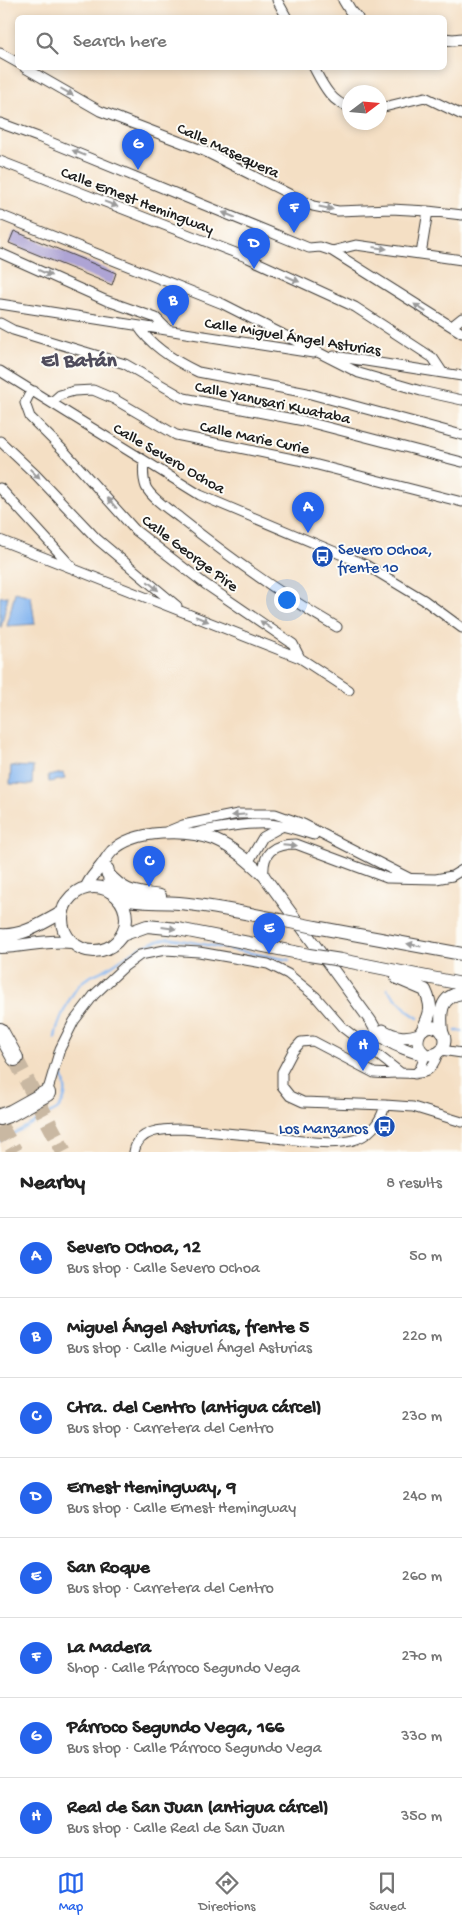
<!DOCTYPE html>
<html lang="en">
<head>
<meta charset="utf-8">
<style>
	body { margin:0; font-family:"Gochi Hand",sans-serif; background:#f6f6f6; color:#222 }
	.compass { position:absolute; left:342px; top:85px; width:45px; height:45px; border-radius:50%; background:#fff; box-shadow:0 2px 8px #0003; rotate:74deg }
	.you { position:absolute; left:286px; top:599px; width:18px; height:18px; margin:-12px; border:4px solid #fff; border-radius:50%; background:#1a73e8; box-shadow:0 0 0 8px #1a73e833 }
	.badge { display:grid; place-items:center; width:32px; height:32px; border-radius:50%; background:#2563eb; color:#fff; font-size:16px; font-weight:700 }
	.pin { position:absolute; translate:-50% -41px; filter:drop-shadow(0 1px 2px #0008) }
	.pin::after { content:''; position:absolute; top:26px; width:18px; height:15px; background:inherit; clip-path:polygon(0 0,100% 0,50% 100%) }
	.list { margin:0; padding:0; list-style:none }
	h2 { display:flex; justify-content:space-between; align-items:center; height:65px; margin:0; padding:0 20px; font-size:21px }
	h2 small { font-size:16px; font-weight:400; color:#767676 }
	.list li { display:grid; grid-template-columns:32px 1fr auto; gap:15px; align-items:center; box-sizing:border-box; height:80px; padding:0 20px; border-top:1px solid #e0e0e0 }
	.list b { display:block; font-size:19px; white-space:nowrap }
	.list p { margin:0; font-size:16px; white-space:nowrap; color:#767676 }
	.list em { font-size:16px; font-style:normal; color:#767676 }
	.icon { flex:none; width:28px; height:28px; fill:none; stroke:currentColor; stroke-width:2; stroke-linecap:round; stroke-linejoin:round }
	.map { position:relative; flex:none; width:462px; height:1152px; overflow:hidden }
	.search { position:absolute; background:#fff; box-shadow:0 2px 8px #0003; left:15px; right:15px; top:15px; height:55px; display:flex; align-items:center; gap:12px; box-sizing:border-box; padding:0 18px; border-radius:8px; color:#767676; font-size:19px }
	.sheet { height:705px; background:#fff }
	nav { display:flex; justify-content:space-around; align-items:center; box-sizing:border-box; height:70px; border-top:1px solid #e0e0e0; background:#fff; font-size:14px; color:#767676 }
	nav a { display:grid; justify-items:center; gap:2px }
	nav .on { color:#2563eb }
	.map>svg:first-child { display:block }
	.water { fill:#82b4ef; stroke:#4f6886 }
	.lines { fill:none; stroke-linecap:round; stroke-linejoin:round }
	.stream { stroke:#82b4ef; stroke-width:2.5 }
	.building { fill:#aea4d4 }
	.motorway-tunnel { stroke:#c9b8a2; stroke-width:16; stroke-dasharray:16 8; stroke-linecap:butt }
	.minor-casing { stroke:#3c3935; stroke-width:11 }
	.tertiary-casing { stroke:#3c3935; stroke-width:13 }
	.secondary-casing { stroke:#3c3935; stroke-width:14 }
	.motorway-casing { stroke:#3c3935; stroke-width:18 }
	.minor { stroke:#fff; stroke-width:9 }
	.tertiary { stroke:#fff; stroke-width:11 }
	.secondary { stroke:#fff; stroke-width:12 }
	.motorway { stroke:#fff; stroke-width:16 }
	.secondary-bridge-casing { stroke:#3c3935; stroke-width:14; stroke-linecap:butt }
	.secondary-bridge { stroke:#fff; stroke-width:12 }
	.oneway { fill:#999 }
	.labels { text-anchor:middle; stroke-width:4; stroke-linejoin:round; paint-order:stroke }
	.street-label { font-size:16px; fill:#1c1c1c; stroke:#fdfcf7 }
	.transit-label { font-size:16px; fill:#164399; stroke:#fdfcf7; text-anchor:start }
	.district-label { font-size:21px; font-weight:bold; fill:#4f4c5c; stroke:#fdfcf7 }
</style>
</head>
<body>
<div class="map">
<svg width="462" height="1152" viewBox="0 0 462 1152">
	<rect width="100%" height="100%" fill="#fdfcf7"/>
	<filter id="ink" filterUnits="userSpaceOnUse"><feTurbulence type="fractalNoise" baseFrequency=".02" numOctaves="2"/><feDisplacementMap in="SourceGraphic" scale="10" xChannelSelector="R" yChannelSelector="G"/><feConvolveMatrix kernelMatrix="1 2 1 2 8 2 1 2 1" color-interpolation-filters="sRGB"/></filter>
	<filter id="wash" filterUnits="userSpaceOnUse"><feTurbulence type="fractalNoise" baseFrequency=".0096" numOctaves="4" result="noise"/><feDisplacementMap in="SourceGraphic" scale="20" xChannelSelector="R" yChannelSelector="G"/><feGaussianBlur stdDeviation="1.12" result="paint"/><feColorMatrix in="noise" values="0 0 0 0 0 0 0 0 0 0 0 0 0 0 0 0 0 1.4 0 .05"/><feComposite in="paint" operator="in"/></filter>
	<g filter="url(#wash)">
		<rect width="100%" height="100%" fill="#f4dfc4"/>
		<path class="water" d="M15,592L31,596L35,624L7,626Z
			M8,596L1,628H0V597Z
			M11,766L33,767L32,785L10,784Z
			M63,773L65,779L49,782L48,776Z"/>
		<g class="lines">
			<path class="stream" d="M387,989L409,1012L418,1018
				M456,1031H462
				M55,1038C57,1023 70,996 79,985C86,976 97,974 106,969C128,955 143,943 169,938L289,960
				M0,1141L57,1110C70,1096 65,1086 61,1069"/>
		</g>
		<g id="blocks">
			<path class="building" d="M14,231L116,273L112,285L9,243Z"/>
		</g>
	</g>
	<g filter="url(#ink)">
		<use href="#blocks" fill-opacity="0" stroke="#3c3935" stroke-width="1"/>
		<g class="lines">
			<path class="motorway-tunnel" d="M15,1058L64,1152
				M0,1126L15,1152"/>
			<defs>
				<path id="minor" d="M277,0L287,18
					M0,53L18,63
					M25,68L100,111L204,151L313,206L338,211L391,209L428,211L462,215
					M314,68C322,83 331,103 350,107
					M380,108L425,97L462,115
					M0,123L38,137L309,248L320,247L332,251L462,333
					M0,161L246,257L355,307L433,358L443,373
					M0,215L223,304L359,373L421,391L462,400
					M332,251L356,245L462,260
					M0,253L105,300L156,318L167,329
					M421,254L428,211
					M0,304L313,353
					M0,323L13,330L125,364L184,398L304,421L462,462
					M138,326C151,346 177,362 198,372L307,393L462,435
					M452,326L462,318
					M334,356L462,376
					M0,371L200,495L366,565L424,600L462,628
					M34,391L30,393L25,403L30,417L65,452L135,530L205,584L293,644L300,658
					M52,402L60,395L74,391L93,390L114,399L176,435L298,460L462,502
					M0,441L36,475L97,539L177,606
					M144,461C143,470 143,479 146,487C151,498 171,511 180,518C230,558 282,595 337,627
					M0,488L73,568
					M0,540L300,658L349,690
					M166,832L183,825L238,814H275L303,824L409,878
					M195,833C215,828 247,823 269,824C284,825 299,831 314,835
					M249,861L263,837L283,826
					M264,876C262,852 273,844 296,844L387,878L436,879L452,876L462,870
					M441,1050L462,1053
					M438,1053C430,1079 418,1073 398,1073C390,1073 382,1074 374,1073L313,1041L301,1042L293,1051L282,1072V1086L290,1096L303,1102L385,1105L413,1107L462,1122
					M415,1074L420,1069L426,1054
					M47,1093L60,1049L74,1021L94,995L125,966L140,955L165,950L199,952L268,964L288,974L316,997L342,1027L401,1073
					M134,1152C138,1129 163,1129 182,1129C216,1132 250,1135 285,1139C305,1141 329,1145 350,1141C369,1137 381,1122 385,1105"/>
				<path id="tertiary" d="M344,0L350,10L357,18
					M444,39L453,40L462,39
					M108,869L110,892
					M86,888C89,879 95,874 101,866C105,861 108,855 112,851C135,829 187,829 215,840C234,848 249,862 264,876L370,1020C373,1024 375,1030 378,1033C386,1043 422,1058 434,1054C447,1051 449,1033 437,1028C421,1021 411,1042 424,1053
					M383,1030C395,1037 405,1039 419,1034"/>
				<path id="secondary" d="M107,873C126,894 134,892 160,896
					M62 919a32 32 0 1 1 64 0a32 32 0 1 1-64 0Z
					M118,898C140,904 157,901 179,903C215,906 250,914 285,921
					M315,927L462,954
					M0,935C23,937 44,922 63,912
					M122,935L147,926L178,929L309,955
					M0,947C24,947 47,939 72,942
					M341,960L462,984
					M397,978L425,990C433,1007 431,1013 423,1029
					M442,1032C440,1014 439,996 462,993"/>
				<path id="motorway" d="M0,1031L15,1058
					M0,1117L11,1113L47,1093"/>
			</defs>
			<use href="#minor" class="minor-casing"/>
			<use href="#tertiary" class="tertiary-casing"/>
			<use href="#secondary" class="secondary-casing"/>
			<use href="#motorway" class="motorway-casing"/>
			<use href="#minor" class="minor"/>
			<use href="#tertiary" class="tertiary"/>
			<use href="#secondary" class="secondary"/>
			<use href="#motorway" class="motorway"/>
			<defs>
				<path id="secondary-bridge" d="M285,921L315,927
					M309,955L341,960"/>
			</defs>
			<use href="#secondary-bridge" class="secondary-bridge-casing"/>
			<use href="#secondary-bridge" class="secondary-bridge"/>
		</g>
		<defs><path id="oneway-solid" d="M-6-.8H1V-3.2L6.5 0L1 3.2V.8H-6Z" transform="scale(1.25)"/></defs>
		<g class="oneway">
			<use href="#oneway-solid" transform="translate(67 92) rotate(30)"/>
			<use href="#oneway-solid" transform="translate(79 153) rotate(-158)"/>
			<use href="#oneway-solid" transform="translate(111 204) rotate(21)"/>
			<use href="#oneway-solid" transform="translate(326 208) rotate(12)"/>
			<use href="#oneway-solid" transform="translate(229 215) rotate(-158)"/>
			<use href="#oneway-solid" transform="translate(380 248) rotate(7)"/>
			<use href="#oneway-solid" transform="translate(45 273) rotate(24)"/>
			<use href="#oneway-solid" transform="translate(293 279) rotate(24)"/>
			<use href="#oneway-solid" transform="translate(420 308) rotate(-147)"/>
			<use href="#oneway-solid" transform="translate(35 474) rotate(45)"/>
			<use href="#oneway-solid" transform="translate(112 503) rotate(-132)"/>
			<use href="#oneway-solid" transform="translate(153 586) rotate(40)"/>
			<use href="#oneway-solid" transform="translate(202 619) rotate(22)"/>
			<use href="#oneway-solid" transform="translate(266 625) rotate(-145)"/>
			<use href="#oneway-solid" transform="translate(239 815) rotate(175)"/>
			<use href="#oneway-solid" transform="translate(290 845) rotate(5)"/>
			<use href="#oneway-solid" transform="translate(169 928) rotate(7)"/>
			<use href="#oneway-solid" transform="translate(414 945) rotate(-169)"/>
		</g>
	</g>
	<defs>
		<symbol id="bus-disc" viewBox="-11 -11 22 22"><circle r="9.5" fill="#1a4fb4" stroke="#fdfcf7"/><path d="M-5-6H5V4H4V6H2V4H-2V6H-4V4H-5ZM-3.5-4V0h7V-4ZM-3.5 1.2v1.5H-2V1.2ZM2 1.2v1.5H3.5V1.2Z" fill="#fff"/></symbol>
	</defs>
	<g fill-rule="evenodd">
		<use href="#bus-disc" x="310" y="544" width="25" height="25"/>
		<use href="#bus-disc" x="372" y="1114" width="25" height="25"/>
	</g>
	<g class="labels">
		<g class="street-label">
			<text transform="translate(229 149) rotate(25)" y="6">Calle Masequera</text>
			<text transform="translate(138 199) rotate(21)" y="6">Calle Ernest Hemingway</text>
			<text transform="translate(293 335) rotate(9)" y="6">Calle Miguel Ángel Asturias</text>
			<text transform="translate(273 401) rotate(12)" y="6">Calle Yanusari Kwataba</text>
			<text transform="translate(255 436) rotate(12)" y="6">Calle Marie Curie</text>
			<text transform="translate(170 457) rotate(30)" y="6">Calle Severo Ochoa</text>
			<text transform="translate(191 552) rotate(37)" y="6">Calle George Pire</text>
		</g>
		<g class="transit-label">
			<text x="338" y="554">Severo Ochoa,<tspan x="338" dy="18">frente 10</tspan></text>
			<text x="368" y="1133" text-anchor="end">Los Manzanos</text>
		</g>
		<g class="district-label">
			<text x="79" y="366">El Batán</text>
		</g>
	</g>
</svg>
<svg class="compass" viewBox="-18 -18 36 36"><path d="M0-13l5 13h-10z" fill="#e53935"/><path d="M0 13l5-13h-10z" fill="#767676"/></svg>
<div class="you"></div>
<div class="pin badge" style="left:308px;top:533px">A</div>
<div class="pin badge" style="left:173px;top:326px">B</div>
<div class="pin badge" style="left:149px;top:887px">C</div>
<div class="pin badge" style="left:254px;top:269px">D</div>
<div class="pin badge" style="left:269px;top:954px">E</div>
<div class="pin badge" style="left:294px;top:233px">F</div>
<div class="pin badge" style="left:138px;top:170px">G</div>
<div class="pin badge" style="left:363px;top:1071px">H</div>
<div class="search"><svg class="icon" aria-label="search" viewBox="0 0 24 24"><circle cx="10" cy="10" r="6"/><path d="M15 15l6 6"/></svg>Search here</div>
</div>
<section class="sheet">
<h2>Nearby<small>8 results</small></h2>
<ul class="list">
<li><span class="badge">A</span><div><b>Severo Ochoa, 12</b><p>Bus stop · Calle Severo Ochoa</p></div><em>50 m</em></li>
<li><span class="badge">B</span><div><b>Miguel Ángel Asturias, frente 5</b><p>Bus stop · Calle Miguel Ángel Asturias</p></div><em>220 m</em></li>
<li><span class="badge">C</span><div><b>Ctra. del Centro (antigua cárcel)</b><p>Bus stop · Carretera del Centro</p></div><em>230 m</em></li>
<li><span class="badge">D</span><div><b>Ernest Hemingway, 9</b><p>Bus stop · Calle Ernest Hemingway</p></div><em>240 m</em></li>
<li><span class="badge">E</span><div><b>San Roque</b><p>Bus stop · Carretera del Centro</p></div><em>260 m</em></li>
<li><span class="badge">F</span><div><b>La Madera</b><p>Shop · Calle Párroco Segundo Vega</p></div><em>270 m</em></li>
<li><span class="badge">G</span><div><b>Párroco Segundo Vega, 166</b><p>Bus stop · Calle Párroco Segundo Vega</p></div><em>330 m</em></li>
<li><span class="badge">H</span><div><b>Real de San Juan (antigua cárcel)</b><p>Bus stop · Calle Real de San Juan</p></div><em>350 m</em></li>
</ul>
</section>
<nav>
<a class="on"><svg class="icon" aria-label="map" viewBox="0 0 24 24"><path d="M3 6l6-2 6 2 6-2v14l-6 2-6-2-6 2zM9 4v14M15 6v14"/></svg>Map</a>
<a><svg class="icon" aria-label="directions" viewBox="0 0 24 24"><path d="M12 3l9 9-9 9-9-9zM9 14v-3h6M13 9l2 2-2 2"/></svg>Directions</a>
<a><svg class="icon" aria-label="saved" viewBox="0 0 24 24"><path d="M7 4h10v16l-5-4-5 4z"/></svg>Saved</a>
</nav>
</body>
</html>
